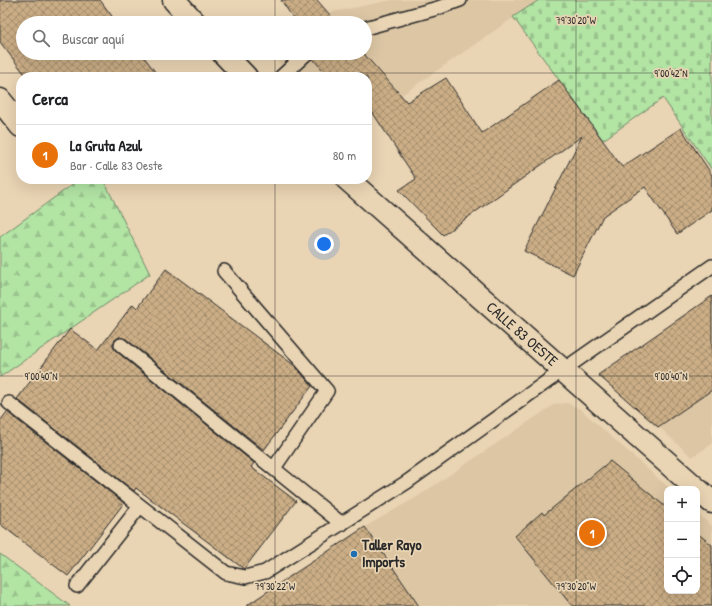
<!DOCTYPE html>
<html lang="es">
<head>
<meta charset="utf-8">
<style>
	body { margin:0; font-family:"Patrick Hand",sans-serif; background:#f6f6f6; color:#202124 }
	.controls { position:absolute; right:12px; bottom:12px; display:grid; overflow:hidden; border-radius:8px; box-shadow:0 4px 16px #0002 }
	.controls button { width:36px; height:36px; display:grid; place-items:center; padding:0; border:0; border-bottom:1px solid #e0e0e0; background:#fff; color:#202124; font:20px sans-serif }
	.you { position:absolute; left:324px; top:244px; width:14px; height:14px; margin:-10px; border:3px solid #fff; border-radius:50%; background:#1a73e8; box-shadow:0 0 0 6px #1a73e833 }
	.badge { display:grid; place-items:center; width:26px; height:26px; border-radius:50%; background:#1f6fb2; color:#fff; font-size:13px; font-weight:700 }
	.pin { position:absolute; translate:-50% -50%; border:2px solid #fff; box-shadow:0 1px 4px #0006 }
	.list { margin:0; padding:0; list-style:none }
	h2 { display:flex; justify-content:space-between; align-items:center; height:52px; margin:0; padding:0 16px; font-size:17px }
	h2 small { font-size:13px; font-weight:400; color:#757577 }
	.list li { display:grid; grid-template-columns:26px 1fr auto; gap:12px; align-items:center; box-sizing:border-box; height:60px; padding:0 16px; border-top:1px solid #e0e0e0 }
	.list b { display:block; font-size:15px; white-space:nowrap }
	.list p { margin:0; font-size:13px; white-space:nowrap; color:#757577 }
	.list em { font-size:13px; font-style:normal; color:#757577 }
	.icon { flex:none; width:22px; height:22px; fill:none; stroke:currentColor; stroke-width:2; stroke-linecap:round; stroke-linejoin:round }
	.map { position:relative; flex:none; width:712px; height:606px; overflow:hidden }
	.search { position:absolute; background:#fff; box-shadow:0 4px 16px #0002; left:16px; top:16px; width:356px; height:44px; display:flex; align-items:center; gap:10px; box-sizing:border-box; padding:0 14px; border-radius:22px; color:#757577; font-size:15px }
	.panel { position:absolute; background:#fff; box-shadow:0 4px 16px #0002; left:16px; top:72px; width:356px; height:112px; border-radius:16px }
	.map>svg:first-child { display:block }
	.built { fill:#dcc6a4 }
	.forest { fill:url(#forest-firs); stroke:#6e8868 }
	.cemetery { fill:url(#cemetery-stones); stroke:#6e8868 }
	.building { fill:url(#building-cross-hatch); stroke:#2b2b2b }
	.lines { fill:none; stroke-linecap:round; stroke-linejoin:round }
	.lane-casing { stroke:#2b2b2b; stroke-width:16 }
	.street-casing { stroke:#2b2b2b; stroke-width:25 }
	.secondary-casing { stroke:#2b2b2b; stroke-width:25 }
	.lane { stroke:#e9d4b3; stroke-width:13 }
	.street { stroke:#e9d4b3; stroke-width:22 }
	.secondary { stroke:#e9d4b3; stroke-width:22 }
	.ticks { fill:none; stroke:#2b2b2b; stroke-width:1; stroke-opacity:0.45 }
	.poi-dot { fill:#1f6fb2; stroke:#e9d4b3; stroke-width:1.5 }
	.labels { text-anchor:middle; stroke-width:3.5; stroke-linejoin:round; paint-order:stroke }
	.street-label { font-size:15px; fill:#2b2b2b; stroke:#e9d4b3 }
	.poi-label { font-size:15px; font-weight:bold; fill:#2b2b2b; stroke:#e9d4b3; text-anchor:start }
	.ticks-label { font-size:10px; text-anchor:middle; fill:#2b2b2b; stroke:#e9d4b3; stroke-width:3.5; stroke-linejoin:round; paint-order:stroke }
</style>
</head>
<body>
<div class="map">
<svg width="712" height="606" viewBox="0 0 712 606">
	<defs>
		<pattern id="forest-firs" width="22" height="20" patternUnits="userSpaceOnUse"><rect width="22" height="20" fill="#b2e4a4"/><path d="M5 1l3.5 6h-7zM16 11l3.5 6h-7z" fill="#99c48d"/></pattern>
		<pattern id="cemetery-stones" width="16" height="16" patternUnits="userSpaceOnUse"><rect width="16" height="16" fill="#b2e4a4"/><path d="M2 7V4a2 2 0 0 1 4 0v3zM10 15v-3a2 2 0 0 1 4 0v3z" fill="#99c48d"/></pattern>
		<pattern id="building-cross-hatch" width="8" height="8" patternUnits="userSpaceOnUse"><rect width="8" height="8" fill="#cbae86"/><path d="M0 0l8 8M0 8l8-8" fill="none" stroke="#a58e6e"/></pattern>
	</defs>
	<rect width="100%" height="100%" fill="#e9d4b3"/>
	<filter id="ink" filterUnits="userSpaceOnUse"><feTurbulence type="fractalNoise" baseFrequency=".025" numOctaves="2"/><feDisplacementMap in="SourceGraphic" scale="8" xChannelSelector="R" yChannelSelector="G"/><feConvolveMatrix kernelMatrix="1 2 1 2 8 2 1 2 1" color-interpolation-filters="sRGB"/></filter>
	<g filter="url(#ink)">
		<path class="built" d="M393,0H539L367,119V77H291L270,53H365V23H292L317,1L328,13Z
			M712,361V444L692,457L639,409Z
			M567,403L580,409L670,489H667V591H697V513L712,526V606H419L365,527L417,497L555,404Z"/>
		<path class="forest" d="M80,179H103L150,274L0,377V237Z
			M0,554L70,606H0Z"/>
		<path class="cemetery" d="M539,0H712V170L663,98L603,140L513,17Z"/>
		<path class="building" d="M0,0H100L117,23H23V53H141L159,77H27L0,42Z
			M281,0H317L337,23H292L295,21Z
			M315,53H363L407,102L446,78L482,133L559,80L622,167L681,128L712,175V210L677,234L645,187L603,216L573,275L524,251L582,136L443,235L399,190L416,179L367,104V77H329L313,59Z
			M166,269L295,366L312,386L264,450L126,339L119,337L115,340L113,343V347L116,351L254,463L251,467L296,501L244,569L136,488L134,491L17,399L70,329L98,350L133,304L137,308Z
			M712,296V390L658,427L598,375Z
			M7,412L124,503L68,576L0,524V421Z
			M610,461L667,508V591H697V533L712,545V606H572L515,536L542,512L544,515Z
			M365,527L419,606H246L283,581Z"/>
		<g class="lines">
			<defs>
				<path id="lane" d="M365,28L438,8L460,0
					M281,77L307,53
					M224,271L327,391L274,468
					M121,345L342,524
					M9,403L226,573L245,577L265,572L407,482L563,370L712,266
					M77,586L140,506"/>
				<path id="street" d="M0,100L21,126"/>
				<path id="secondary" d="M174,0L195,23
					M223,53L246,77
					M347,179L697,489
					M697,489L712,502"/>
			</defs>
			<use href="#lane" class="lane-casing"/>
			<use href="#street" class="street-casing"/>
			<use href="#secondary" class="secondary-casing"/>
			<use href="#lane" class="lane"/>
			<use href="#street" class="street"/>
			<use href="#secondary" class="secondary"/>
		</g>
	</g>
	<path class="ticks" d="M275,0V23M576,0V606M275,53V77M0,73H712M275,179V606M0,376H712"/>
	<circle class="poi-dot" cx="354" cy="554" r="4"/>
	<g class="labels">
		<g class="street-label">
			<text transform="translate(522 334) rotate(41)" y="5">CALLE 83 OESTE</text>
		</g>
		<g class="poi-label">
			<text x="362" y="550">Taller Rayo<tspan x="362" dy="17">Imports</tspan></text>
		</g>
	</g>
	<g class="ticks-label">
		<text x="576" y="24">79°30'20"W</text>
		<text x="671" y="77">9°00'42"N</text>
		<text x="41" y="380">9°00'40"N</text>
		<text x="671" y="380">9°00'40"N</text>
		<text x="275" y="590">79°30'22"W</text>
		<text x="576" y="590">79°30'20"W</text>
	</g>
</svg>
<div class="controls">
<button>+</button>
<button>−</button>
<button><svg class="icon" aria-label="locate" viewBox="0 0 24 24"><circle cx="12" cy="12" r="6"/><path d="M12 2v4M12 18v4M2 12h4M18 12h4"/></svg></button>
</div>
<div class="you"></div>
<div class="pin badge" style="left:592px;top:533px;background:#e8710a">1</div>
<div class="search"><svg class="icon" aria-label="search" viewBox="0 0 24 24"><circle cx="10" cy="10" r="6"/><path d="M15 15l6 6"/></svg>Buscar aquí</div>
<section class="panel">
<h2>Cerca<small></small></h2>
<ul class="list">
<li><span class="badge" style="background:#e8710a">1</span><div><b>La Gruta Azul</b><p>Bar · Calle 83 Oeste</p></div><em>80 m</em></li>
</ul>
</section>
</div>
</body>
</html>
